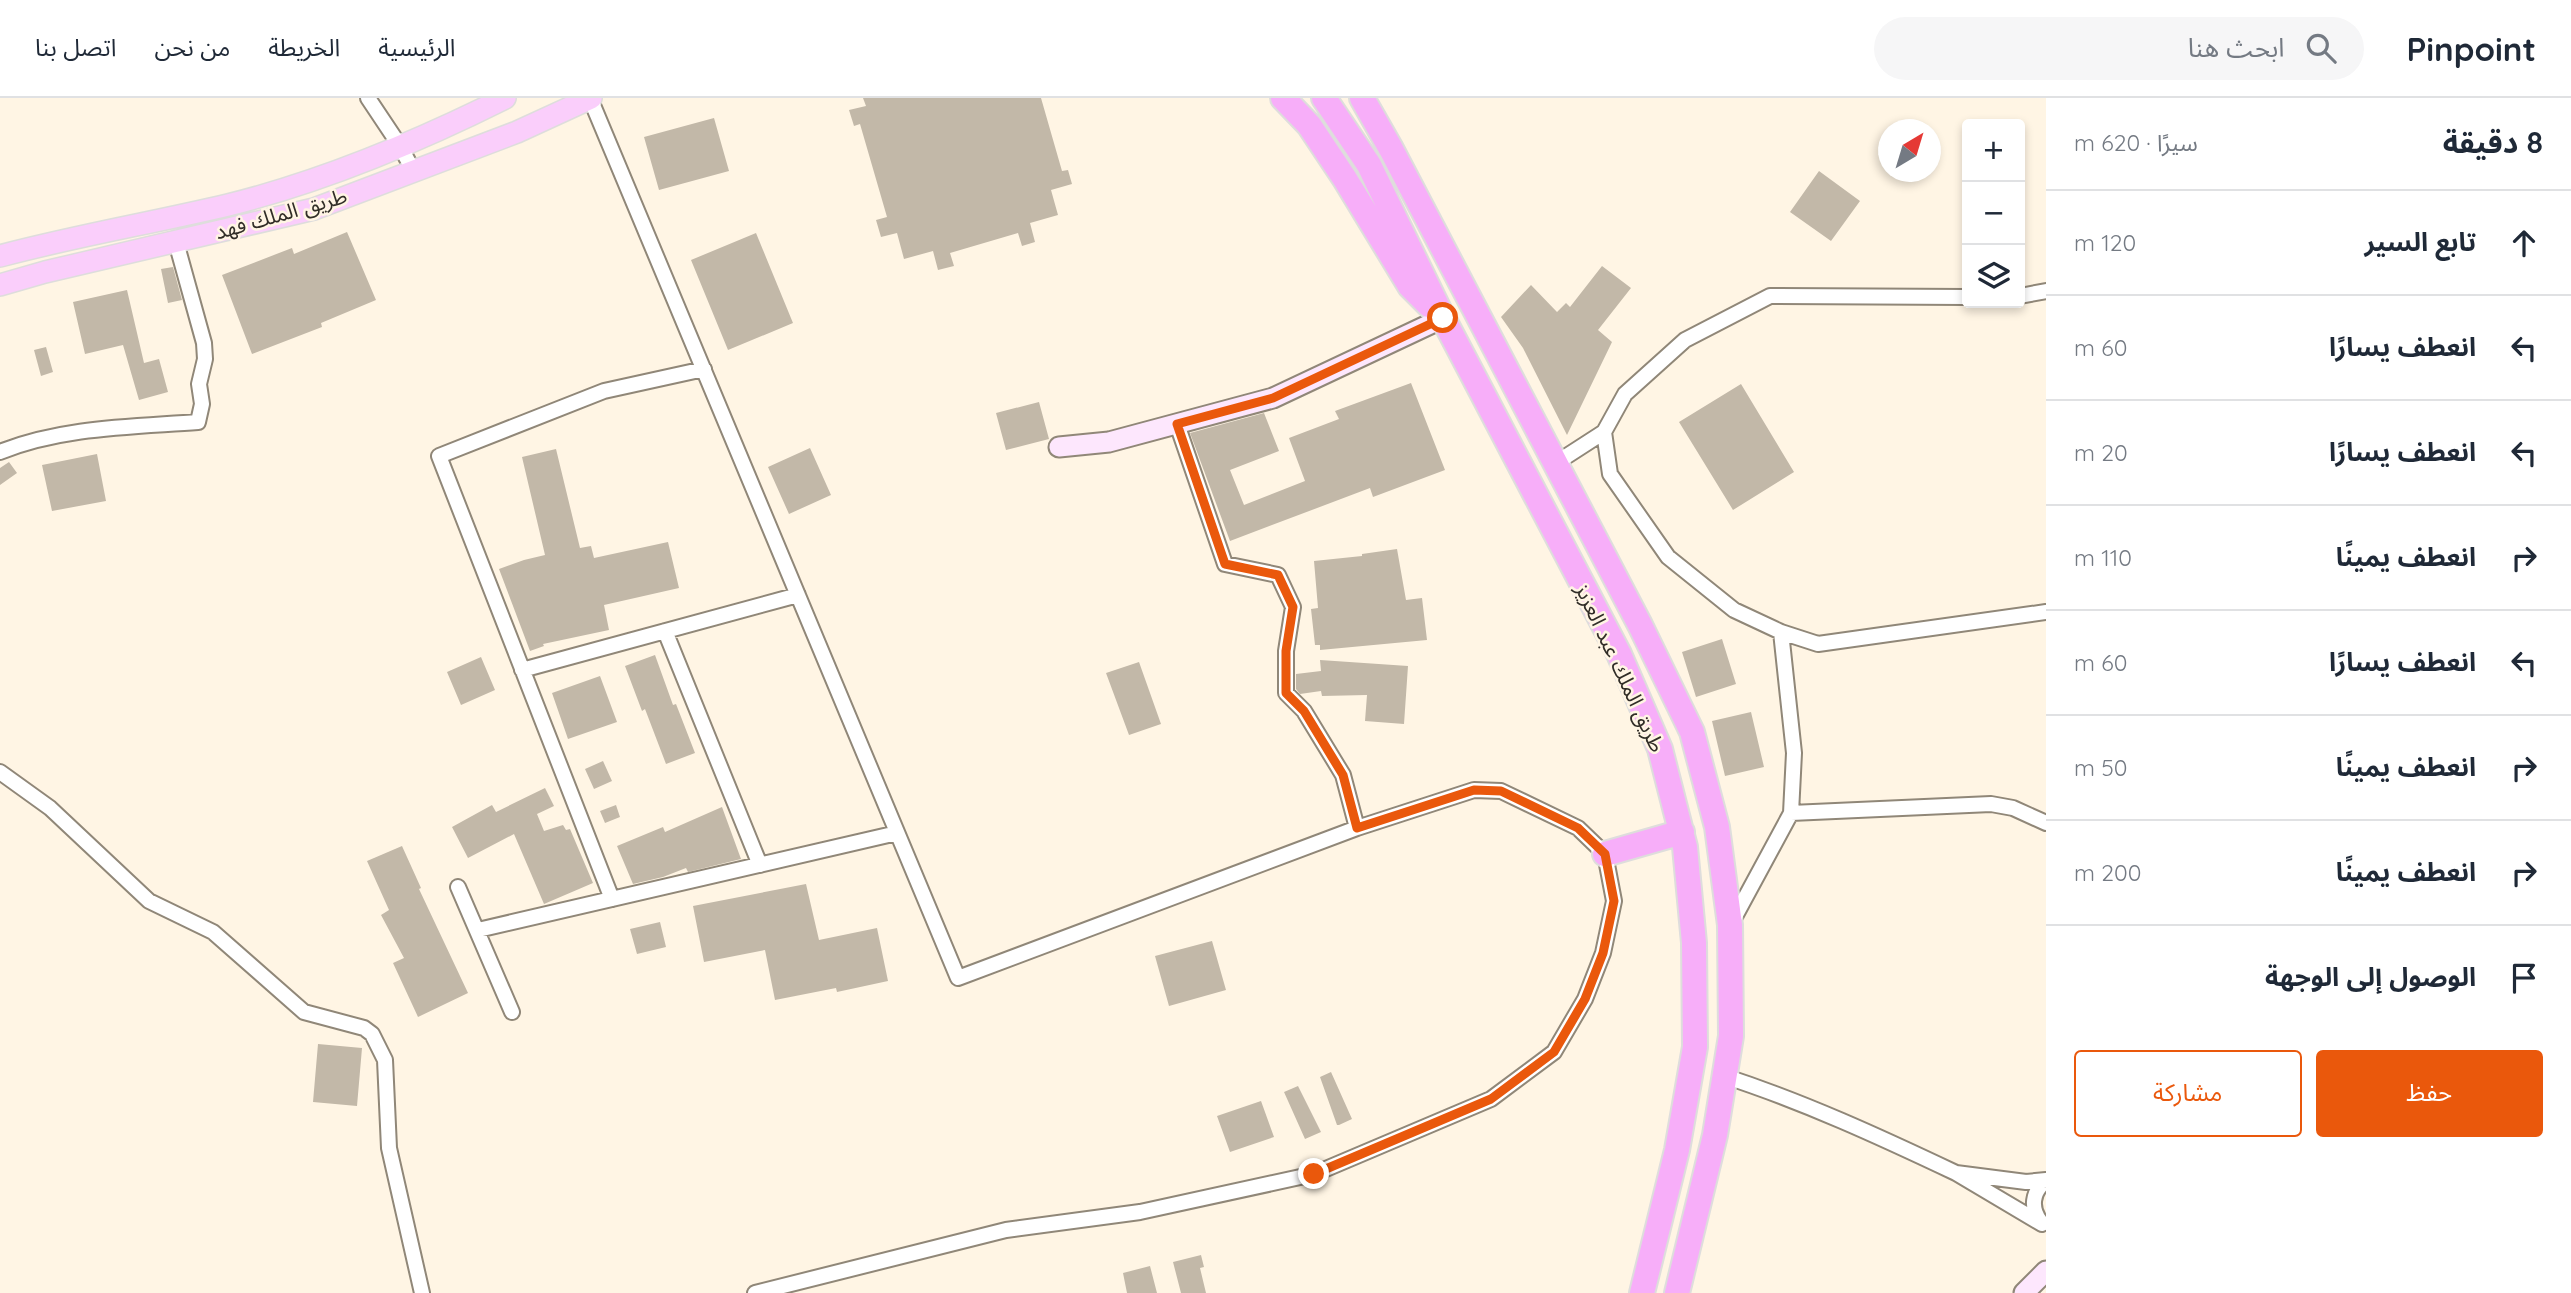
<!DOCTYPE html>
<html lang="ar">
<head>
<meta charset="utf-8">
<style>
	body { margin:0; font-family:Quicksand,"Noto Sans Arabic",sans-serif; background:#f6f6f7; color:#1f2937; direction:rtl }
	.controls { position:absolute; right:21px; top:21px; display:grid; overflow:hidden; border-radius:7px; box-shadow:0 4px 10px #0003 }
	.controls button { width:63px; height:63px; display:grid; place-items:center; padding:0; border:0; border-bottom:2px solid #e0e1e3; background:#fff; color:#1f2937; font:35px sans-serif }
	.compass { position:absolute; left:1878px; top:21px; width:63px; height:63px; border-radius:50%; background:#fff; box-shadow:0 4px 10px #0003; rotate:38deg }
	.stop { position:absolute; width:21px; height:21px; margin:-16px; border:5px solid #ea580c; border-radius:50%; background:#fff }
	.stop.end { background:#ea580c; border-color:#fff; box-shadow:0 2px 7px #0008 }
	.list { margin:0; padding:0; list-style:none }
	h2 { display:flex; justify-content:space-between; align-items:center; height:91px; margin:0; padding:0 28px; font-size:30px }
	h2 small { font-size:23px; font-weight:400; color:#747a83 }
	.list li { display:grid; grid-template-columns:46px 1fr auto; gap:21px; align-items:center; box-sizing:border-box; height:105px; padding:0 28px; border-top:2px solid #e0e1e3 }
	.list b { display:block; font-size:26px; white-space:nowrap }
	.list em { font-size:23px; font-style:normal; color:#747a83 }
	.actions { display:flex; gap:14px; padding:21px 28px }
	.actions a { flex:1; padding:16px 0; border:2px solid #ea580c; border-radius:7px; text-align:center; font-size:24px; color:#ea580c }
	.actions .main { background:#ea580c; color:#fff }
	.icon { flex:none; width:38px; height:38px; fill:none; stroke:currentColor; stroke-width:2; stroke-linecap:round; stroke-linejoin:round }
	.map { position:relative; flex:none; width:2046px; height:1195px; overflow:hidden; direction:ltr }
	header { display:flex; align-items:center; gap:42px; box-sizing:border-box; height:98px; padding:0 35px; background:#fff; border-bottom:2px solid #e0e1e3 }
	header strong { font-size:33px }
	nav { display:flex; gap:38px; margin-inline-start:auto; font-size:24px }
	.search { width:490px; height:63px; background:#f6f6f7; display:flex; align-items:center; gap:18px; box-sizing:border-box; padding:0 24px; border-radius:38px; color:#747a83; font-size:26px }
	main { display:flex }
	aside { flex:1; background:#fff }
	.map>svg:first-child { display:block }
	.building { fill:#c2b8a8 }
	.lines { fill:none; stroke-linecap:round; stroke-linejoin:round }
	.street-casing { stroke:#908778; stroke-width:18 }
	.secondary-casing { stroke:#908778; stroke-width:23 }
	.primary-casing { stroke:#dedddc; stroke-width:24 }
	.highway-casing { stroke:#dedddc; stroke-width:28 }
	.street { stroke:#fff; stroke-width:14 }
	.secondary { stroke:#fde7fd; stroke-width:19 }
	.primary { stroke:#facefb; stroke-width:21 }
	.highway { stroke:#f7aef9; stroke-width:24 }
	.route { stroke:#ea580c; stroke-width:9 }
	.labels { text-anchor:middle; stroke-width:5; stroke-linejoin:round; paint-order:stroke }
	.street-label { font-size:21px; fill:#312d27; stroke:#fff5e4 }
</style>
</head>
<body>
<header>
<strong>Pinpoint</strong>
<div class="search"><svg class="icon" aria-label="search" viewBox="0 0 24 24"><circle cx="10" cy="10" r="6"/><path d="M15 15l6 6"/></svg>ابحث هنا</div>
<nav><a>الرئيسية</a><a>الخريطة</a><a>من نحن</a><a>اتصل بنا</a></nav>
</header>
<main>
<aside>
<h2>8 دقيقة<small>سيرًا · 620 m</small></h2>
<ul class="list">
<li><svg class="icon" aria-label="ahead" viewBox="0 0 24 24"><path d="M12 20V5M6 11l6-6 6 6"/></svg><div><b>تابع السير</b></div><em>120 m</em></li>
<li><svg class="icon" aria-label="left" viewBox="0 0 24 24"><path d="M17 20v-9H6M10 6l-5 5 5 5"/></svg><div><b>انعطف يسارًا</b></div><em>60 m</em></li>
<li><svg class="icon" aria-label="left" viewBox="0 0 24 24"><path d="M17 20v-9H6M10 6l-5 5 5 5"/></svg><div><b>انعطف يسارًا</b></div><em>20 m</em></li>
<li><svg class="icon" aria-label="right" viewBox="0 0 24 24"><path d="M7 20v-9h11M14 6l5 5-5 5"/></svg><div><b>انعطف يمينًا</b></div><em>110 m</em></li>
<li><svg class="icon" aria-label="left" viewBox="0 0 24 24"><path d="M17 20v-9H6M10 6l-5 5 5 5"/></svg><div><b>انعطف يسارًا</b></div><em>60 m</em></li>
<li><svg class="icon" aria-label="right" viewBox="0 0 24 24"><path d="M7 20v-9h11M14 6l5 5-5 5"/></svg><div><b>انعطف يمينًا</b></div><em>50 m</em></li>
<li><svg class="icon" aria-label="right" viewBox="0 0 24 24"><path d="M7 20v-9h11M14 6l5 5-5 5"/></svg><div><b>انعطف يمينًا</b></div><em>200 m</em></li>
<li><svg class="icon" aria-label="arrive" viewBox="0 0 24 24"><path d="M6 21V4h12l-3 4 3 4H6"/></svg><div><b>الوصول إلى الوجهة</b></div></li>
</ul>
<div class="actions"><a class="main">حفظ</a><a>مشاركة</a></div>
</aside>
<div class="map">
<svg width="2046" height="1195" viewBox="0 0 2046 1195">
	<rect width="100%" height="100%" fill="#fff5e4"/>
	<path class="building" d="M863,0H1041L1062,73L1068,72L1072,86L1051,92L1058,117L1030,125L1035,144L1022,148L1018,135L950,155L954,168L938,172L933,153L904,161L897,135L881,139L876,122L887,119L860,26L854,28L849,12L866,8Z
		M714,20L729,73L659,92L644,39Z
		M1819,73L1860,103L1831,143L1790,114Z
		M347,134L376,202L321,225L322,229L252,256L222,177L292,150L294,156Z
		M756,135L793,225L728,252L691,162Z
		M1602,168L1631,190L1598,232L1612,244L1567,337L1523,250L1501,219L1531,187L1557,214L1566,205L1570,209Z
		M173,169L182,202L168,205L161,171Z
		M127,192L144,265L159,261L168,294L139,302L123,247L85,256L73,204Z
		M46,249L53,274L41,278L34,252Z
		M1411,285L1445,372L1373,399L1370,390L1230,443L1190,335L1264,315L1279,353L1230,372L1244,407L1305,383L1289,340L1339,321L1335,313Z
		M1741,286L1794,374L1733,412L1679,324Z
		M1039,304L1049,341L1006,352L996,315Z
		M810,350L831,397L789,416L768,369Z
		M556,351L580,450L591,448L594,460L668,444L679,490L604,507L609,532L543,546L544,548L530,553L499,471L524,462L545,457L522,359Z
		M97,356L106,403L52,413L42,367Z
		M9,364L17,375L0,387V370Z
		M1397,451L1406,502L1422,500L1427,542L1320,552V547H1315L1311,511L1318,510L1314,463L1362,458V456Z
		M1722,541L1736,586L1696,599L1682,554Z
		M655,557L673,607L676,606L695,655L666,666L645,611L642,613L625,568Z
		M481,559L495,592L461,607L447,574Z
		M1320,562L1408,568L1404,626L1365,623L1367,597L1322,598L1321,593L1300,596L1296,591V576L1321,573Z
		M1139,564L1161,626L1129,637L1106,575Z
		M600,578L617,624L568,641L552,595Z
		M1751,614L1764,669L1725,678L1712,623Z
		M603,663L612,683L594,691L585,671Z
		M545,690L554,708L537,716L544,733L563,727L566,732L570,731L593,785L544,806L514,736L468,760L452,729L492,707L496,714Z
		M616,707L620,719L605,725L600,713Z
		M722,709L741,761L688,774L686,770L663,779L633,786L617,748L663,729L665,734Z
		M402,748L421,790L419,791L468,895L418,919L393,865L404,860L381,817L389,812L367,763Z
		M806,786L819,842L877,830L888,883L837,894L836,890L775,902L765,852L704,864L693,808Z
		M660,824L666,849L637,856L630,831Z
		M1212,843L1226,892L1169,908L1155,858Z
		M318,946L362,950L357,1008L313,1004Z
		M1331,974L1352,1021L1339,1027H1337L1320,979Z
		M1298,988L1321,1034L1305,1041L1284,994Z
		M1261,1003L1274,1039L1230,1054L1217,1018Z
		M1201,1157L1204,1169L1200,1170L1206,1195H1181L1173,1164Z
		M1150,1168L1157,1195H1127L1123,1175Z"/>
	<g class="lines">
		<defs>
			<path id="street" d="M368,0L400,48L414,74
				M590,0L958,880L1357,730L1474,692L1501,693L1578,730L1605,756L1614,803L1603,855L1585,901L1554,954L1491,1001L1314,1076L1140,1114L1006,1132L755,1195
				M2020,198L2046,193
				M1967,199L1770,198L1685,242L1625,296L1604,334L1610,376L1668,459L1734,512L1781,534L1818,546L2046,514
				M1177,326L1225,466L1278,477L1293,509L1286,553V595L1304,613L1343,677L1357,730
				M0,354C62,329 132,329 198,324L202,306L199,286L205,261L204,245L176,144
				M1556,365L1604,334
				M665,533L760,767
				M522,572L798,497
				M0,674L50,710L149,803L213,834L304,914L364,930L372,936L385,962L389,1050L422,1195
				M1791,715L1991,706L2013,710L2046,725
				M458,789L512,914
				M612,801L439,358L604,293L704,271
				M1731,826L1791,715L1794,655L1781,534
				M478,832L897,735
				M1724,978C1804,1004 1880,1039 1956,1075
				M2041,1124C2030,1110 2032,1094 2046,1083
				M2042,1126L1956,1075L2026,1084L2046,1082"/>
			<path id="secondary" d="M1059,349L1109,344L1273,300L1443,220
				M2024,1195L2046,1173"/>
			<path id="primary" d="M0,158C75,138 152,125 228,107C324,83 417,44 505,0
				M0,187L45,174L314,111L517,34L591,0"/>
			<path id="highway" d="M1283,0L1309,27L1345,81L1410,188L1429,207
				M1324,0L1369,67L1443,220L1619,556L1660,651L1685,749L1694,845L1695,949L1677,1052L1642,1195
				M1362,0L1391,51L1640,527L1692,634L1717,729L1730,827L1731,938L1715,1037L1677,1195
				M1605,756L1682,734"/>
		</defs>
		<use href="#street" class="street-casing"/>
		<use href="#secondary" class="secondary-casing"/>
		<use href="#primary" class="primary-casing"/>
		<use href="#highway" class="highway-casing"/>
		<use href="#street" class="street"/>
		<use href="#secondary" class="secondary"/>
		<use href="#primary" class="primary"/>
		<use href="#highway" class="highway"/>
	</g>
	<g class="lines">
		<path class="route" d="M1314,1076L1491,1001L1554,954L1585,901L1603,855L1614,803L1605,756L1578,730L1501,693L1474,692L1357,730L1343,677L1304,613L1286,595V553L1293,509L1278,477L1225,466L1177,326L1273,300L1443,220"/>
	</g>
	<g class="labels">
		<g class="street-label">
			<text transform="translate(281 116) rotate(-16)" y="7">طريق الملك فهد</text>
			<text transform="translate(1620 570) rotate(65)" y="7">طريق الملك عبد العزيز</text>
		</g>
	</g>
</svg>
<div class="controls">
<button>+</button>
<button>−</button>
<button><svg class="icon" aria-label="layers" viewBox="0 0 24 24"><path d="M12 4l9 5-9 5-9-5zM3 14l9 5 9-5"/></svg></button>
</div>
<svg class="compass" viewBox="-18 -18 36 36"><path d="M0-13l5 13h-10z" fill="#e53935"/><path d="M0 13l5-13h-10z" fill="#747a83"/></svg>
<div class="stop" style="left:1443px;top:220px"></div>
<div class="stop end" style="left:1314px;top:1076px"></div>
</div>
</main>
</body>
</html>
